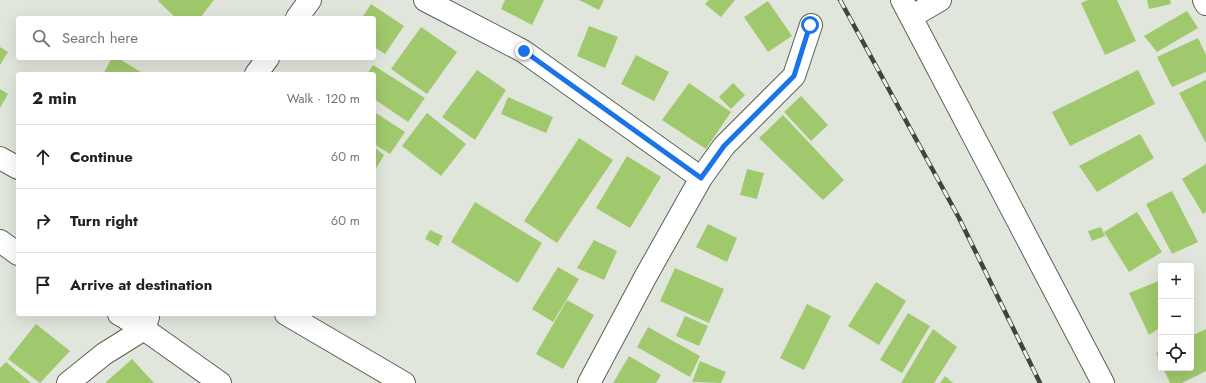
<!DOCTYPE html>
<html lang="en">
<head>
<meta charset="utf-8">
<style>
	body { margin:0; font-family:Jost,sans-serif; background:#f2f2f2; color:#202124 }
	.controls { position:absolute; right:12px; bottom:12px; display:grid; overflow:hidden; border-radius:4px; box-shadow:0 4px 16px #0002 }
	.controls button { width:36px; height:36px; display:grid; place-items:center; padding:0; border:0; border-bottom:1px solid #e0e0e0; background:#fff; color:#202124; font:20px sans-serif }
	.stop { position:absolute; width:12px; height:12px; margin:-9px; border:3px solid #1a73e8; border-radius:50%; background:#fff }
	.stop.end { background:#1a73e8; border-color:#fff; box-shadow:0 1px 4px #0008 }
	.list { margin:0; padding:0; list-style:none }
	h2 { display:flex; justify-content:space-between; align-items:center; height:52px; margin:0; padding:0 16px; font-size:17px }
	h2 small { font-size:13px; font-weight:400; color:#757577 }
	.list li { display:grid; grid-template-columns:26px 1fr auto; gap:12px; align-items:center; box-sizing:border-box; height:64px; padding:0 16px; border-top:1px solid #e0e0e0 }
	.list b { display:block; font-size:15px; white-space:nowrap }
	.list em { font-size:13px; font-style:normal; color:#757577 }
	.icon { flex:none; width:22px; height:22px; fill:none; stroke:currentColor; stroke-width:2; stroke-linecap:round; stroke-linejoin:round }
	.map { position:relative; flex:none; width:1206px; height:383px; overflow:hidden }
	.search { position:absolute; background:#fff; box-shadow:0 4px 16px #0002; left:16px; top:16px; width:360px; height:44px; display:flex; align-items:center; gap:10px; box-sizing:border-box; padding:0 14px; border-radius:4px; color:#757577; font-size:15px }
	.panel { position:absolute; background:#fff; box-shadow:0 4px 16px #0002; left:16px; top:72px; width:360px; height:244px; border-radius:4px }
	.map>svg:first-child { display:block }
	.building { fill:#a0c96d }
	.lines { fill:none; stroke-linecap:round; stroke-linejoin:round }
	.minor-casing { stroke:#5b6056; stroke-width:24 }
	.minor { stroke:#fff; stroke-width:22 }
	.rail-casing { stroke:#40433e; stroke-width:4.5 }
	.rail { stroke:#edf3e8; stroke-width:3; stroke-dasharray:9; stroke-linecap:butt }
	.route { stroke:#1a73e8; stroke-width:5 }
</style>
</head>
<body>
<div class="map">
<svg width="1206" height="383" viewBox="0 0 1206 383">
	<rect width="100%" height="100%" fill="#e0e6db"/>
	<path class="building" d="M159,0H214L200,18H176L158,1Z
		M505,0H544L532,25L501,9Z
		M579,0H604L599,10Z
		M709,0H735L721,17L705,4Z
		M1088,0H1117L1136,41L1105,55L1081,3Z
		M1147,0H1170L1171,4L1149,9Z
		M768,1L792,36L768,52L744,17Z
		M371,4L404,26L385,54L374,47V18H362Z
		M1187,11L1198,28L1157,52L1144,36Z
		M589,26L618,37L605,68L577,56Z
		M421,27L457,52L427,94L391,69Z
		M1198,38L1206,55V72L1172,87L1157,57Z
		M0,47L8,52L0,65Z
		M636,55L669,72L654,101L621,84Z
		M112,58H118L144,74H103Z
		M373,65L425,98L408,122L374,99V74H367Z
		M477,70L506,90L475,140L442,117Z
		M1138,70L1155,104L1070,146L1052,112Z
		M1206,80V143L1179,93Z
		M689,83L731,112L706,149L662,120Z
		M733,83L745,95L731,109L719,97Z
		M0,89L8,94L0,108Z
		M801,96L828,125L811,141L784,112Z
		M508,97L553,117L546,133L501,114Z
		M376,113L405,132L390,154L374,144V117Z
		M427,113L466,144L441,176L402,146Z
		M783,115L844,180L823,200L759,138Z
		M1140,134L1154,158L1097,192L1079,166Z
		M579,138L613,160L557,243L524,221Z
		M374,147L384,155L374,172Z
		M627,156L661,177L630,228L596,208Z
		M1206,164V212L1203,214L1182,179Z
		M747,169L764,173L757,199L740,195Z
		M1172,191L1198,242L1172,254L1146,204Z
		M475,202L542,243L518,283L451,242Z
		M1137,212L1162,252L1129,272L1104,232Z
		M708,224L737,238L727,262L696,247Z
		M1101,227L1105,236L1092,241L1088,231Z
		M430,230L443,236L438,246L425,239Z
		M594,240L617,251L604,280L577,268Z
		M558,267L579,279L553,322L532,309Z
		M675,268L724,289L709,323L660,301Z
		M1161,280V327L1149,335L1129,293Z
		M876,282L906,301L879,345L848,326Z
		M567,300L594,315L563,369L536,354Z
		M807,304L831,316L804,370L780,358Z
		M908,313L930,326L902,373L880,360Z
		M685,316L708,326L699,346L676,336Z
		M36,324L70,351L40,383L8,359Z
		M648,327L700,356L690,377L637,347Z
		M933,329L957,347L934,383H901Z
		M1206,329V371L1182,383H1170L1163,368H1191V336Z
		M1161,351V364L1156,353Z
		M629,356L661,375L656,383H613Z
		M132,359L154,383H106V382Z
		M700,361L726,372L721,383L692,382Z
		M6,362L31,383H0V368Z
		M945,376L953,383H940Z"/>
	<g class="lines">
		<defs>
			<path id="minor" d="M425,0L523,51L701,178
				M902,0L1103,383
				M1204,0L1206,4
				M911,17L940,0
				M297,18L310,0
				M256,74L268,58
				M0,158L18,168
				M0,241L18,254
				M119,314L144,329L220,383
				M286,314L404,383
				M68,383L104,354L144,329L148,317
				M589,383L647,274L701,178L724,146L794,76L811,25"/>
		</defs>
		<use href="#minor" class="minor-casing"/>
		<use href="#minor" class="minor"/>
		<defs>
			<path id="rail" d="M840,0L959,218L1040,383"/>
		</defs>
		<use href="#rail" class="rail-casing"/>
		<use href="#rail" class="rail"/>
	</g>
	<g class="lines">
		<path class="route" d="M524,51L701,178L724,146L794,76L810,25"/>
	</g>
</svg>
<div class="controls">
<button>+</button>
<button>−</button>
<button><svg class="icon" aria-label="locate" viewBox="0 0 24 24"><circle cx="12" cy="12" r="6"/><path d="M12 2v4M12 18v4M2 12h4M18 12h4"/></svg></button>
</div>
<div class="stop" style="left:810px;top:25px"></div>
<div class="stop end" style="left:524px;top:51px"></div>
<div class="search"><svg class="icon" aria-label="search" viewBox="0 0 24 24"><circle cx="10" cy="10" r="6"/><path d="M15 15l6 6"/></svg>Search here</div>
<section class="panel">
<h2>2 min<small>Walk · 120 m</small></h2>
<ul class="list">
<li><svg class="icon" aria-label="ahead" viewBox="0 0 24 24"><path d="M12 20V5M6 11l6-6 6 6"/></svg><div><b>Continue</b></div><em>60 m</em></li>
<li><svg class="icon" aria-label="right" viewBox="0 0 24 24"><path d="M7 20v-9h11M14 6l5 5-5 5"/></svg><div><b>Turn right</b></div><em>60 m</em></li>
<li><svg class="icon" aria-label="arrive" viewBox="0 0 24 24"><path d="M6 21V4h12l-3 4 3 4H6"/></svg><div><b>Arrive at destination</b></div></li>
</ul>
</section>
</div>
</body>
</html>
